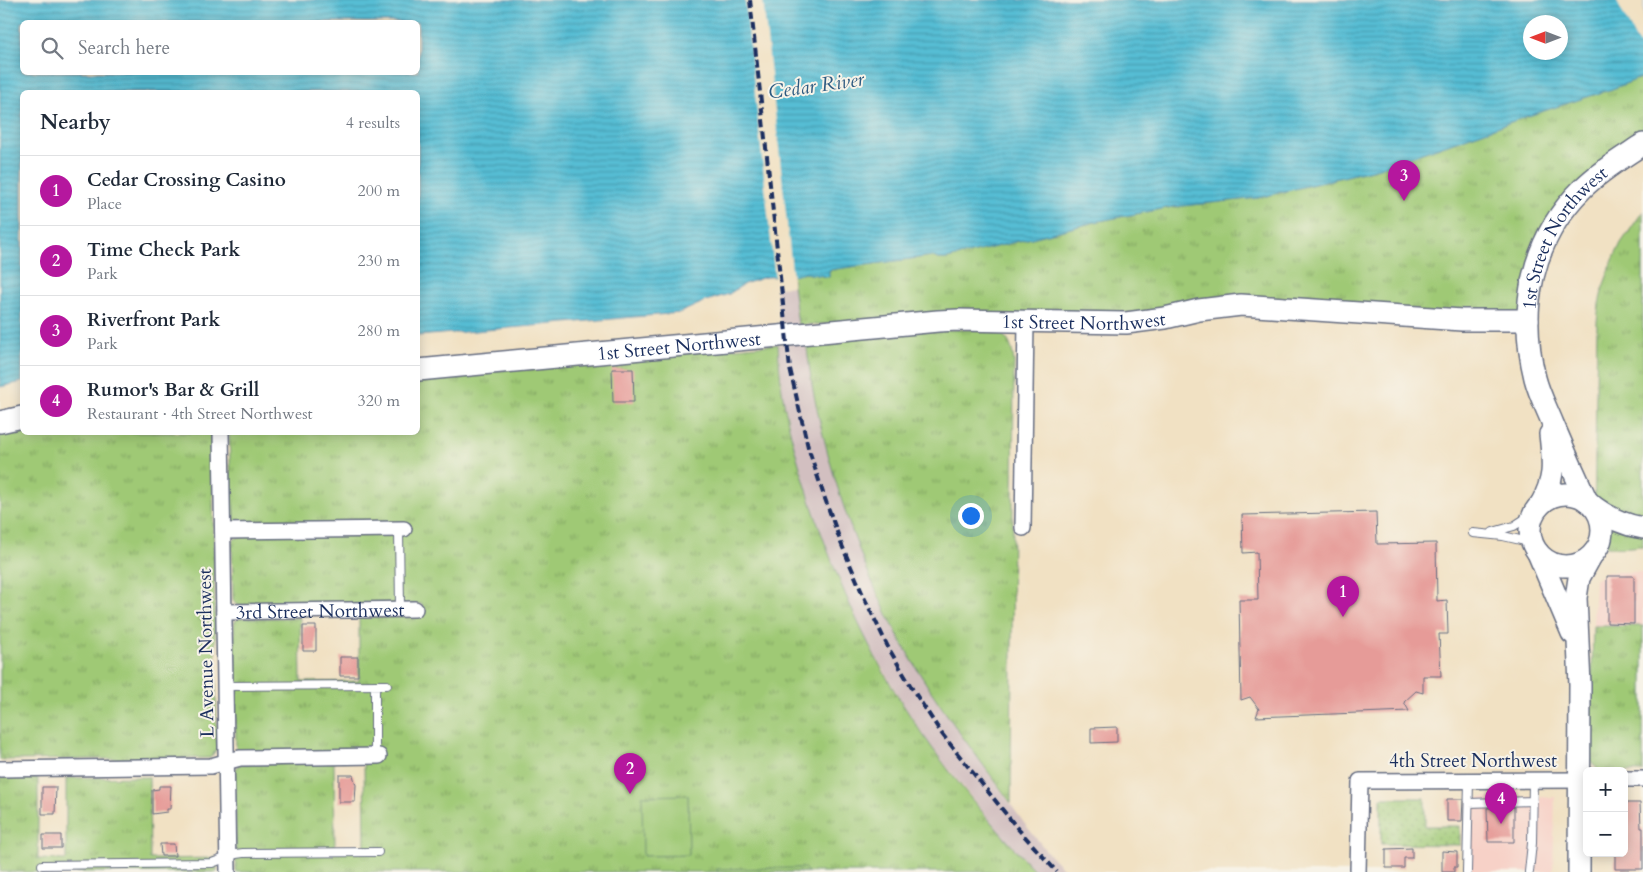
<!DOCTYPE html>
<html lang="en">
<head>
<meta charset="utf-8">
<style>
	body { margin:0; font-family:Cardo,serif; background:#f2f2f3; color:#1f2937 }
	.controls { position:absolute; right:15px; bottom:15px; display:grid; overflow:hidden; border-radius:8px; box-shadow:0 2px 12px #0003 }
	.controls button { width:45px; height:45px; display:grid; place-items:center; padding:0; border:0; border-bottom:1px solid #e0e1e3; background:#fff; color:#1f2937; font:25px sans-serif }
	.compass { position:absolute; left:1523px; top:15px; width:45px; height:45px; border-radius:50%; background:#fff; box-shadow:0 2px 12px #0003; rotate:270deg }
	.you { position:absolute; left:970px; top:515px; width:18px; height:18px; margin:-12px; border:4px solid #fff; border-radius:50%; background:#1a73e8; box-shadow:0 0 0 8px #1a73e833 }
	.badge { display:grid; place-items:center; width:32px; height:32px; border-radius:50%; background:#b5179e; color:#fff; font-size:16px; font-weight:700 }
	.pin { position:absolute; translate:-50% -41px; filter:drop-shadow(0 1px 2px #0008) }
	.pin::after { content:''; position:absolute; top:26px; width:18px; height:15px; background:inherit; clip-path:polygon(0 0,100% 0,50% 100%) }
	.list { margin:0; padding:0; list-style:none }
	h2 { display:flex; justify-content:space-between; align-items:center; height:65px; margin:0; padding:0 20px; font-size:21px }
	h2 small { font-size:16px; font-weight:400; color:#747a83 }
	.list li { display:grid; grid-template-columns:32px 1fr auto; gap:15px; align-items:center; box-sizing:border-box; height:70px; padding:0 20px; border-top:1px solid #e0e1e3 }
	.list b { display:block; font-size:19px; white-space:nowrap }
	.list p { margin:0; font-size:16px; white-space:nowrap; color:#747a83 }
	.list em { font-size:16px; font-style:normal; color:#747a83 }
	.icon { flex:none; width:28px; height:28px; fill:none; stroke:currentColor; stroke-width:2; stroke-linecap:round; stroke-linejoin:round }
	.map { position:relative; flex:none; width:1643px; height:872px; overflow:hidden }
	.search { position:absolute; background:#fff; box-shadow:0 2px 12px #0003; left:20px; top:20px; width:400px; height:55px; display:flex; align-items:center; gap:12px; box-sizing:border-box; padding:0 18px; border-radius:8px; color:#747a83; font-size:19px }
	.panel { position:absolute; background:#fff; box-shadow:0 2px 12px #0003; left:20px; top:90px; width:400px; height:345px; border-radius:8px }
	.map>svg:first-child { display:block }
	.built { fill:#f7d1c7 }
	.railway { fill:#d2bfc0 }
	.grass { fill:url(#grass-tufts); stroke:#5d7c6a }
	.garden { fill:url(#garden-dots); stroke:#5d7c6a }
	.pitch { fill:#9fc975; stroke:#5d7c6a }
	.water { fill:url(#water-rules); stroke:#387699; fill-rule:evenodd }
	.pier { fill:#f1e1c3 }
	.building { fill:#e69b98 }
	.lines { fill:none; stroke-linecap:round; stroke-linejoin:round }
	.lane-casing { stroke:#666d81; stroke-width:10 }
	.street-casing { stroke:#666d81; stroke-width:18 }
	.secondary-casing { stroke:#666d81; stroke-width:24 }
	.lane { stroke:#fff; stroke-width:8 }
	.street { stroke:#fff; stroke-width:15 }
	.secondary { stroke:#fff; stroke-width:21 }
	.rail { stroke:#1b2f5e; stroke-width:4; stroke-dasharray:8 4; stroke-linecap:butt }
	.labels { text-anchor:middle; stroke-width:4; stroke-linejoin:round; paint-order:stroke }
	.street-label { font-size:19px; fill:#1b2f5e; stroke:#f7f3e8 }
	.water-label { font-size:20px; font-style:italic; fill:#2d5a81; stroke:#f7f3e8 }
</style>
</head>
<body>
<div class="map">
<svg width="1643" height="872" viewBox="0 0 1643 872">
	<defs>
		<pattern id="grass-tufts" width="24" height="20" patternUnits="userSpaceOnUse" patternTransform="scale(1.25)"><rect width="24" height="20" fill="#9fc975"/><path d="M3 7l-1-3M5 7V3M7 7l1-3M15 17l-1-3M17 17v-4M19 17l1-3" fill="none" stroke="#81a463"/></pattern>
		<pattern id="garden-dots" width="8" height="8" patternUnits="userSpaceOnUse" patternTransform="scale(1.25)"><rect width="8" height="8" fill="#9fc975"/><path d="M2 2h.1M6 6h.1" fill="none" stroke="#81a463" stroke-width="1.8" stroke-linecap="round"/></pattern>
		<pattern id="water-rules" width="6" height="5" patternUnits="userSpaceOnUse" patternTransform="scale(1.25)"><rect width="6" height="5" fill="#56bdd4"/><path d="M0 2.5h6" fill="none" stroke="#469aaf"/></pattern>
	</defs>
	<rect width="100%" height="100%" fill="#f7f3e8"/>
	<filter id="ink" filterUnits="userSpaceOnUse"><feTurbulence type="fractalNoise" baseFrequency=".02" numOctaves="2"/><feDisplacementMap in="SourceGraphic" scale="10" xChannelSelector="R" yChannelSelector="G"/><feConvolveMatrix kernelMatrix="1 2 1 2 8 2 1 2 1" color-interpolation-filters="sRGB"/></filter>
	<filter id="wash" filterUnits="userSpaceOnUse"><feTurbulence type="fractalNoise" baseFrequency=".0096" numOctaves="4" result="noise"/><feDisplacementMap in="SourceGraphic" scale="20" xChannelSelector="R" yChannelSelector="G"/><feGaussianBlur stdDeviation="1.12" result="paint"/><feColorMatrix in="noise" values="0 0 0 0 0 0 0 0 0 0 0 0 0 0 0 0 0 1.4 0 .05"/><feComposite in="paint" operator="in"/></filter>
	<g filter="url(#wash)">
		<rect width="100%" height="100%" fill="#f1e1c3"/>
		<path class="built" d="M1607,572H1643V626H1593L1595,580Z
			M1555,797L1553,872H1471L1472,798Z"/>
		<path class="railway" d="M794,286L798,325L780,327L776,288Z
			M806,341L815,404L829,457L847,518L875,587L906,650L943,709L1024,823L1048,853L1067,872H1036L1003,837L933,749L902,702L863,634L841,585L816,519L796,456L783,396L778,344Z"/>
		<path class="grass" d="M1643,77V144L1561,215L1528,320L1199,310L798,325L792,276L805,273L829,277L828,270L932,256L938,259H947L1099,221L1172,207L1258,198L1379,168L1528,116L1612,89Z
			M1643,211V546C1627,547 1597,553 1594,532L1597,322L1599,304L1603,287L1613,260L1621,243Z
			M983,329C1006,332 1011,340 1014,361L1011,803C975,753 936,704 906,650C863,574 835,490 816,405C811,384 809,363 806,341L912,331Z
			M778,344C779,361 780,379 783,397C789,433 800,468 811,503C834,573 863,641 902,703C940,764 987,820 1036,872H236L235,771L237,766L240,764L334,762L335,849H365L364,762L238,751L236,749L234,625L235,621L239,618H300L301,682L359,681V618L422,616V604L241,606L236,605L233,600L232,543L234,539L241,536L232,518L229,433L418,432V378Z
			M22,425V432L212,433L217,749L210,758L0,760V429Z
			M1593,626H1643V772L1599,771L1590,760Z
			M149,777L150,859L217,858V872H0V778H38V859L66,860V778Z"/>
		<path class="garden" d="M1381,798H1425V826H1460V845L1381,844Z"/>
		<path class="pitch" d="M688,795L689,855L643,856L642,796Z
			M804,868L808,872H717V869Z"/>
		<path class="water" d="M0,0H1643V77L1612,89L1528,116L1379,168L1258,198L1172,207L1099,221L947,259H938L932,256L829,270V277L805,273L792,276L765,277L744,284L729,294L706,301L679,313L418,336V92H22V382L0,387ZM22,22H418V72H22ZM1530,22H1560V52H1530Z"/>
		<path class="pier" d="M745,0H763L793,279H775Z
			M1616,0H1643V53Z"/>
		<g id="blocks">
			<path class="building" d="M612,369H633L634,402H613Z
				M1376,512L1377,544L1436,543L1437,601L1447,600L1448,634H1439L1441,676H1423V693L1416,691L1404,702L1409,711L1256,717L1259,709L1250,697L1241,700L1239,600H1258L1257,552L1243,553L1242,515Z
				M1607,576H1634V624L1607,623Z
				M303,626H316V651H303Z
				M340,657H358V676H340Z
				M1117,727V742L1091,743V728Z
				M339,775H353L356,785L355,802H339Z
				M159,786H171L170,809H167V812L152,814V790L159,789Z
				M42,787H56L55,814H42Z
				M1447,799H1463L1462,821H1447Z
				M1624,803H1640L1641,828H1643V869H1615V853H1624Z
				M1514,807V842H1488L1487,808Z
				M43,835H61V848H43Z
				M160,844H174L175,856H161Z
				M1412,848V858H1404V868H1386V849Z
				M1442,851L1457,852V867H1454V872H1442Z"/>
		</g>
	</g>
	<g filter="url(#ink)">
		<use href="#blocks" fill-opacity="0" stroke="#666d81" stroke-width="1"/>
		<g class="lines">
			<defs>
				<path id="lane" d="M399,529L400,609
					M1493,532L1514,526L1534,513
					M1473,533L1503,536L1533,543
					M375,685V756
					M226,686L387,685
					M1469,803L1533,801
					M42,865L212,863L236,854L243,853L378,852
					M1467,872L1469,780
					M1529,872L1532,843L1533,780"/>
				<g id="street">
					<path d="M221,432L228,872"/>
					<path d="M1023,528L1026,322"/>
					<path d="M223,531L404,529"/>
					<path id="s1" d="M224,612L415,609"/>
					<path d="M0,769L211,766L240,758L379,756"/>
					<path d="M1624,779H1643"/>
					<path d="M1358,872L1360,781L1587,780"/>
				</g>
				<g id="secondary">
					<path id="s2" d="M418,370L938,321L958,320L1126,323L1165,318L1199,310L1241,305L1462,320H1528"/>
					<path d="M0,422L22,417"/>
					<circle cx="1566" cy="530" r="36"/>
					<path id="s3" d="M1587,501C1575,475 1564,450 1553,424C1547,409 1539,394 1535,378C1518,310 1531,240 1582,189C1600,171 1622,158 1643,144"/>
					<path d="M1541,504C1556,477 1553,463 1550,434"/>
					<path d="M1594,507C1609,518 1624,525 1643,528"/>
					<path d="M1538,553L1572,633"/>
					<path d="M1579,872L1580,685L1576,598L1579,578L1590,558"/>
				</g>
			</defs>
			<use href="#lane" class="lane-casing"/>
			<use href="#street" class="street-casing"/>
			<use href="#secondary" class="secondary-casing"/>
			<use href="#lane" class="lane"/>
			<use href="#street" class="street"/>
			<use href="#secondary" class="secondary"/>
			<path class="rail" d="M750,0L790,369L808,447L824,496L841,543L863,595L888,647L913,690L942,734L1018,829L1057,872"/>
		</g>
	</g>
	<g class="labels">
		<g class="street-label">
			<text dy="7" stroke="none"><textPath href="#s3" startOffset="285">1st Street Northwest</textPath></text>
			<text dy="7" stroke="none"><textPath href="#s2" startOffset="668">1st Street Northwest</textPath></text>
			<text dy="7" stroke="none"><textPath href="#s2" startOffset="262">1st Street Northwest</textPath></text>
			<text dy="7" stroke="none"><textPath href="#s1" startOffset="96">3rd Street Northwest</textPath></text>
			<text transform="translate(205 653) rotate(-91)" y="7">L Avenue Northwest</text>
			<text x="1473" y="767">4th Street Northwest</text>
		</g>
		<g class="water-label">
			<text transform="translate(816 85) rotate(-8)" y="7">Cedar River</text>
		</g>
	</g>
</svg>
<div class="controls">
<button>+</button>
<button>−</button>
</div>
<svg class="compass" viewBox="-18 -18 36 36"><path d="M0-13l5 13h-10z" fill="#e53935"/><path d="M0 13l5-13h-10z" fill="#747a83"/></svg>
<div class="you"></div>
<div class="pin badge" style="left:1343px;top:617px">1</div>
<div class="pin badge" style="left:630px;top:794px">2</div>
<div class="pin badge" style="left:1404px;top:201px">3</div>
<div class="pin badge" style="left:1501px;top:824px">4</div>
<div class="search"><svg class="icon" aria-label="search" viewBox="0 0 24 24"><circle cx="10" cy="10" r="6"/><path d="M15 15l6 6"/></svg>Search here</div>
<section class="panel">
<h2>Nearby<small>4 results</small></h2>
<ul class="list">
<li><span class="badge">1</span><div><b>Cedar Crossing Casino</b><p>Place</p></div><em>200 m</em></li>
<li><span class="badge">2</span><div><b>Time Check Park</b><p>Park</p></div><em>230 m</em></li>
<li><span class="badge">3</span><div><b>Riverfront Park</b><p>Park</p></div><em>280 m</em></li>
<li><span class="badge">4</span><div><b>Rumor's Bar &amp; Grill</b><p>Restaurant · 4th Street Northwest</p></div><em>320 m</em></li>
</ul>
</section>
</div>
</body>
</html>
